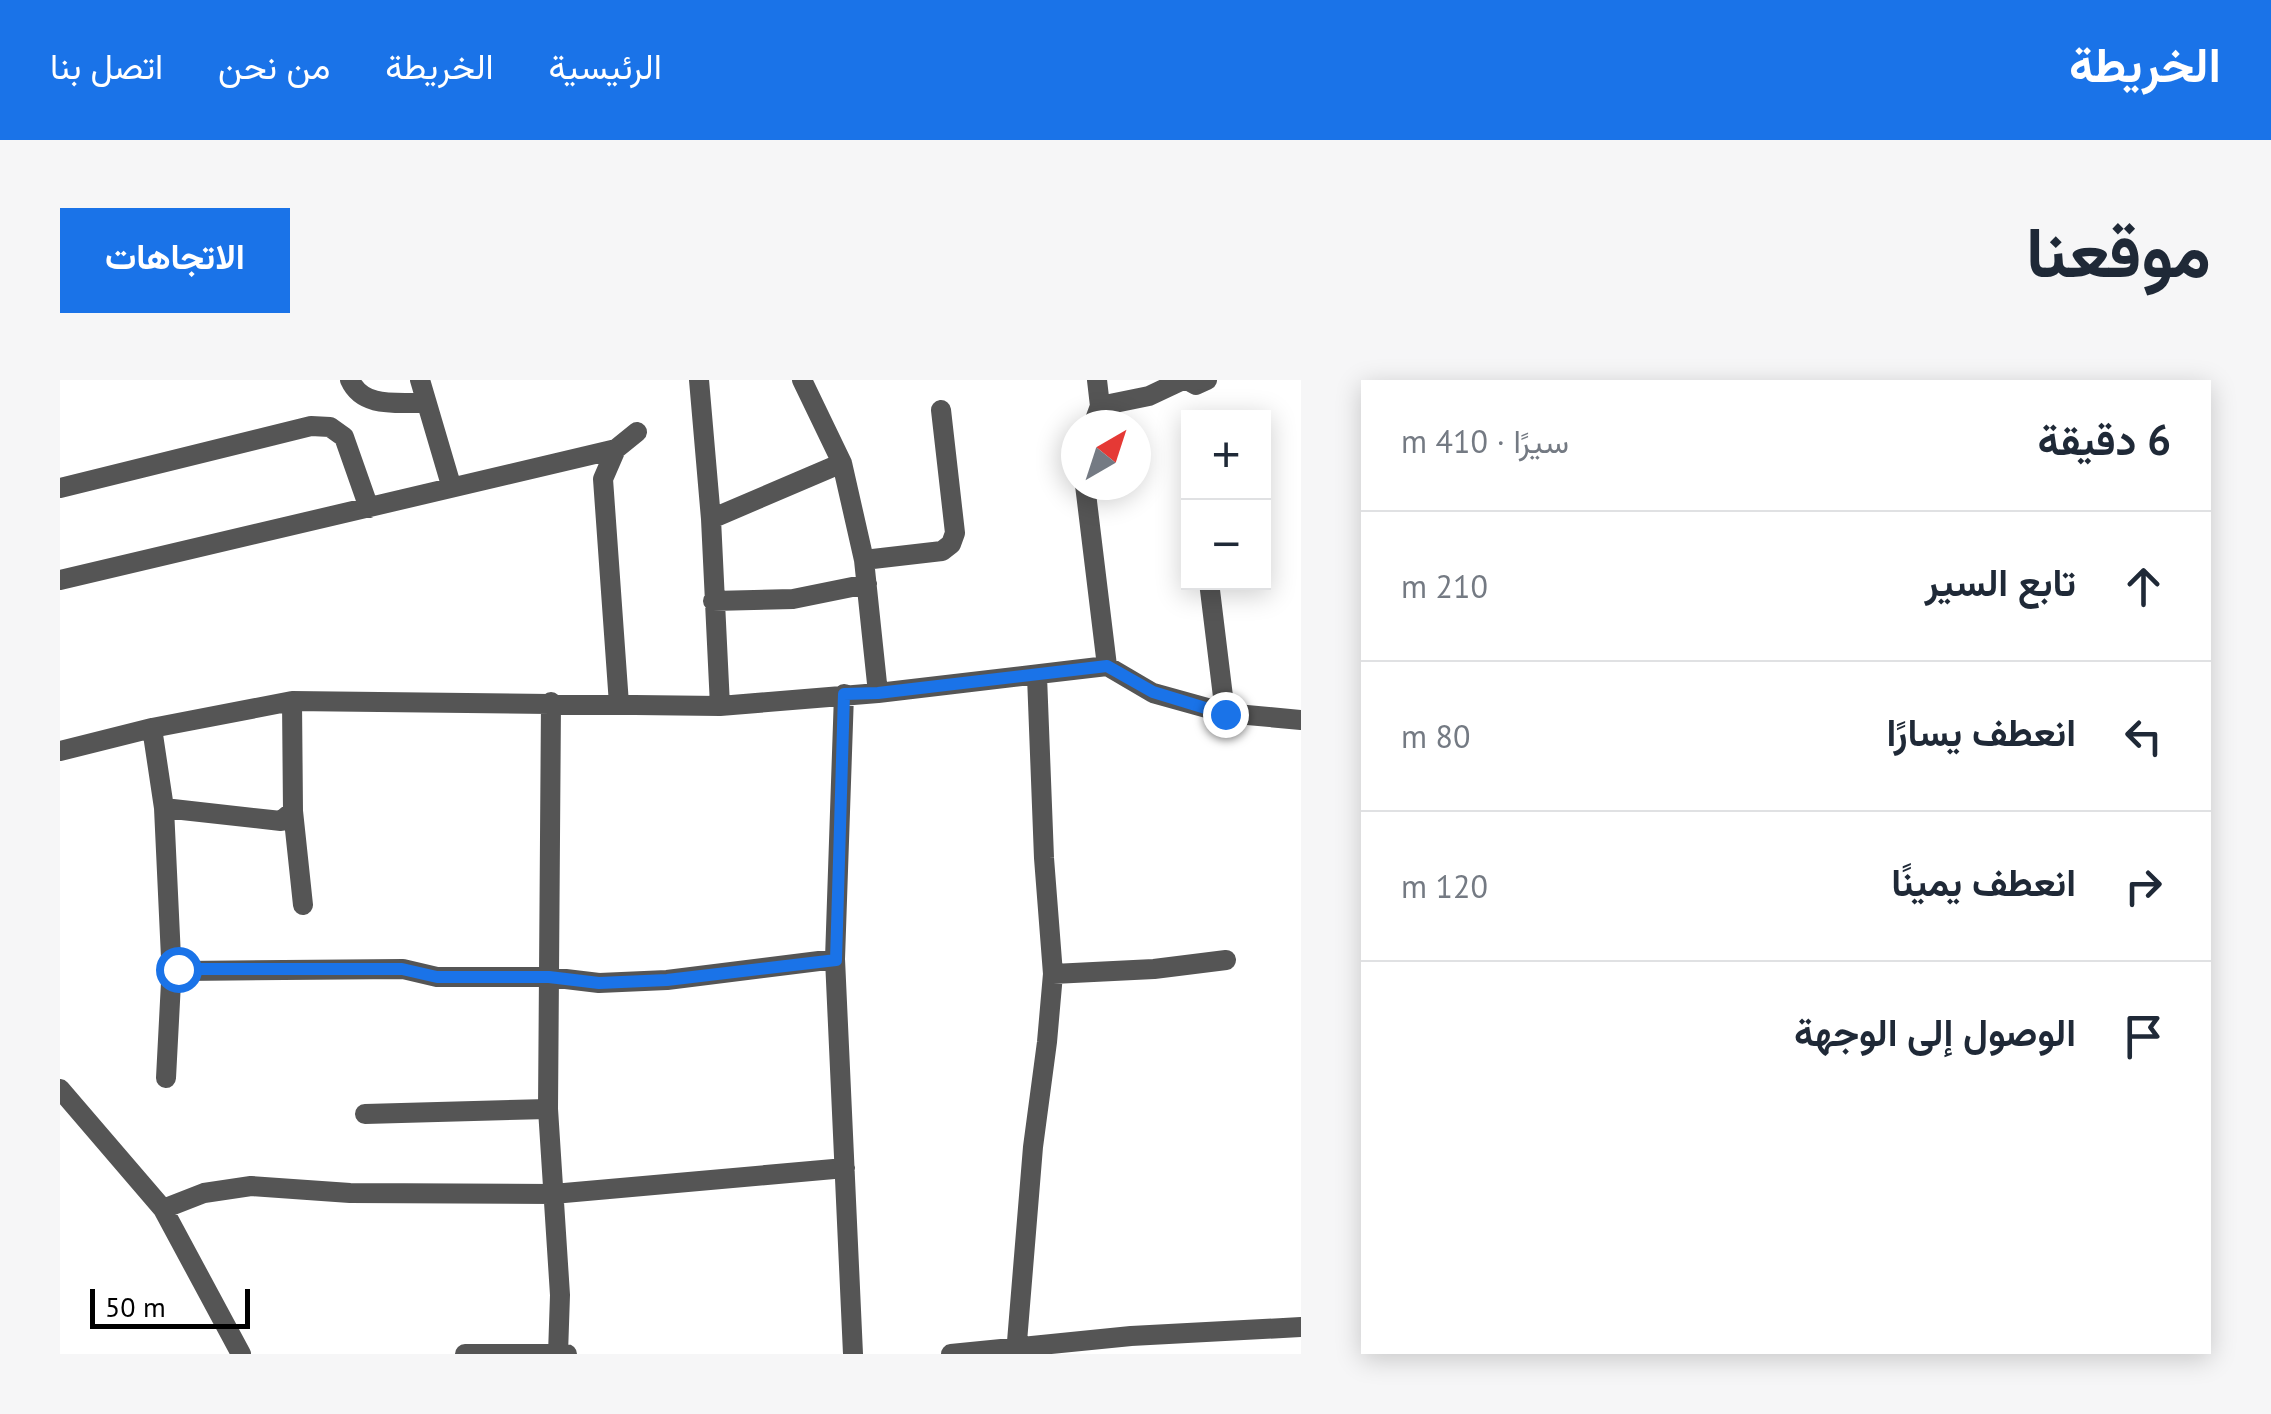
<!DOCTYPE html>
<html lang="ar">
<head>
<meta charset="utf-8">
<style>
	body { margin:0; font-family:"PT Sans",Vazirmatn,sans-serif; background:#f6f6f7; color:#1f2937; direction:rtl }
	.controls { position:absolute; right:30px; top:30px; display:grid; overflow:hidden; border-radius:0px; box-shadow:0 5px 25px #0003 }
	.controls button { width:90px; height:90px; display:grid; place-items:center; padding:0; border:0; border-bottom:2px solid #e0e1e3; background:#fff; color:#1f2937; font:50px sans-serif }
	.compass { position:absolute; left:1001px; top:30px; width:90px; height:90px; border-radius:50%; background:#fff; box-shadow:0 5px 25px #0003; rotate:39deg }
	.scale { position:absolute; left:30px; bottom:25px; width:160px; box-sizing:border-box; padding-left:10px; border:5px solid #000; border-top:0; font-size:28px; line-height:35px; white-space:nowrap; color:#000; -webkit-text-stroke:8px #fff; paint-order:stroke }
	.stop { position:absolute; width:30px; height:30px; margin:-22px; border:8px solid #1a73e8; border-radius:50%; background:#fff }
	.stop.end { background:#1a73e8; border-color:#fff; box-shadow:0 2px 10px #0008 }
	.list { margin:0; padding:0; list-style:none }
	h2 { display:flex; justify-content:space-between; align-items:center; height:130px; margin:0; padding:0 40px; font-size:42px }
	h2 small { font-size:32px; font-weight:400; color:#747a83 }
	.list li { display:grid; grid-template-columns:65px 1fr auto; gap:30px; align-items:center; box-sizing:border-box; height:150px; padding:0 40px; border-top:2px solid #e0e1e3 }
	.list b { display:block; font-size:38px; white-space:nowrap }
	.list em { font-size:32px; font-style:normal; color:#747a83 }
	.icon { flex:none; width:55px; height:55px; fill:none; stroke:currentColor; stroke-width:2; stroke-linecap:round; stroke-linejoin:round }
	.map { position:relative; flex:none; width:1241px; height:974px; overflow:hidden; direction:ltr; border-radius:0px }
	header { display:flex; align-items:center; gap:60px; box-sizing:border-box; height:140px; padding:0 50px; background:#1a73e8; color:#fff }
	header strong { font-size:48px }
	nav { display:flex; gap:55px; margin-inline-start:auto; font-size:35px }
	.intro { display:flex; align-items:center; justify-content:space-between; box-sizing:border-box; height:240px; padding:0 60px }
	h1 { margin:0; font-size:70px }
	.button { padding:25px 45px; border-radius:0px; background:#1a73e8; color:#fff; font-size:35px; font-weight:700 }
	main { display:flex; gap:60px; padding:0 60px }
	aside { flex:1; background:#fff; border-radius:0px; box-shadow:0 5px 25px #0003 }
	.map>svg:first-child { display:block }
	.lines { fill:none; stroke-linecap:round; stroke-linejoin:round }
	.street { stroke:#555; stroke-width:20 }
	.route { stroke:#1a73e8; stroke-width:12 }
</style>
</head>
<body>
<header>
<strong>الخريطة</strong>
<nav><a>الرئيسية</a><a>الخريطة</a><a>من نحن</a><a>اتصل بنا</a></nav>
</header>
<div class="intro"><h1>موقعنا</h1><a class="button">الاتجاهات</a></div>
<main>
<aside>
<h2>6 دقيقة<small>سيرًا · 410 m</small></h2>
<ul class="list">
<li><svg class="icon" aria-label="ahead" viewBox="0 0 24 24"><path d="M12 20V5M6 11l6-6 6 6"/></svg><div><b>تابع السير</b></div><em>210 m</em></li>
<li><svg class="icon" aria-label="left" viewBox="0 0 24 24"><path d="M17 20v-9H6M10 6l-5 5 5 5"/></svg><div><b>انعطف يسارًا</b></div><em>80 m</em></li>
<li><svg class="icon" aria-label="right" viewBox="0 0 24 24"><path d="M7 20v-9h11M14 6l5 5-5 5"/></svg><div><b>انعطف يمينًا</b></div><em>120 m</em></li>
<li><svg class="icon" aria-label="arrive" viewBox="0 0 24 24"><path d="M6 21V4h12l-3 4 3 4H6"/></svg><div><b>الوصول إلى الوجهة</b></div></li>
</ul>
</aside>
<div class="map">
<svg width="1241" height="974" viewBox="0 0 1241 974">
	<rect width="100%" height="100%" fill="#fff"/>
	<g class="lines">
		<path class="street" d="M290,0C303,29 338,22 367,23
			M360,0L391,105
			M639,0L651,139L660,326
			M742,0L782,83L804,180L818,313
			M1127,0L1136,5L1147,0
			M1040,26L1089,16L1123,0
			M1033,45L1040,26L1037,0
			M1025,105L1047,286
			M0,108L251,46L270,47L284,57L309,128
			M651,139L782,83
			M804,180L882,171L891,164L895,153L881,30
			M0,200L556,69
			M1149,202L1165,333
			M653,221L733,219L807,204
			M784,314L775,579L793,974
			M491,322L488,729L500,915L498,974
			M559,324L543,99L556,69L577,52
			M92,348L104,428L111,578L112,583L124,591L343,589L377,597H489L539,603L607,600L775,579
			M0,371L92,348L232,321L660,326L818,313L1047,286L1093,313L1165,333L1241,340
			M104,428L221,441L233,431L232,321
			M233,431L243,525
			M993,594L1094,589L1166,580
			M106,698L112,583
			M0,709L103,829L181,974
			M305,734L488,729
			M103,829L144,813L191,806L290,813L493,814L785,788
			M405,974H507
			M891,974L1071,956L1241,947
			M956,974L973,767L987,662L993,594L984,478L977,296"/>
	</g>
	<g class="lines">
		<path class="route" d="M118,589H342L377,597H489L539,603L607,600L776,580L784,314L818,313L1047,286L1093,312L1165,334"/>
	</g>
</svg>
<div class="controls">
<button>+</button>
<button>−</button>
</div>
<svg class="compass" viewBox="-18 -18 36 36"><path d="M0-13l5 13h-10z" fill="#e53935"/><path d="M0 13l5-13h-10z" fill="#747a83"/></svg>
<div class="scale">50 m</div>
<div class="stop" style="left:118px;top:589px"></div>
<div class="stop end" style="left:1165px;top:334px"></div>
</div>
</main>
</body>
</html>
